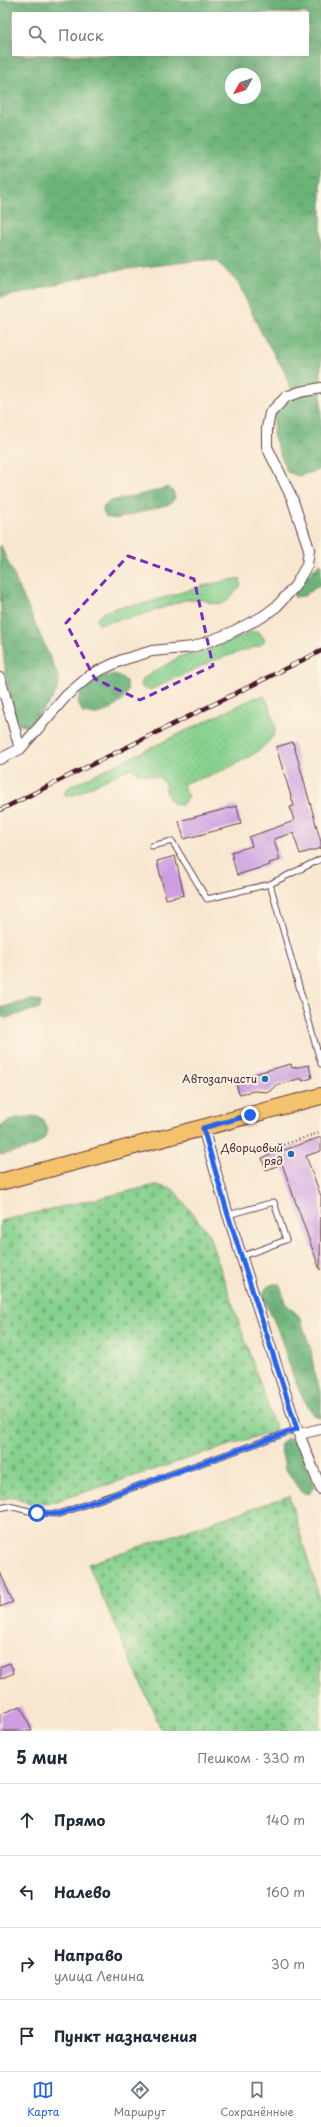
<!DOCTYPE html>
<html lang="ru">
<head>
<meta charset="utf-8">
<style>
	body { margin:0; font-family:"Playpen Sans",sans-serif; background:#f6f6f7; color:#1f2937 }
	.compass { position:absolute; left:225px; top:68px; width:36px; height:36px; border-radius:50%; background:#fff; box-shadow:0 4px 16px #0002; rotate:231deg }
	.stop { position:absolute; width:12px; height:12px; margin:-9px; border:3px solid #2563eb; border-radius:50%; background:#fff }
	.stop.end { background:#2563eb; border-color:#fff; box-shadow:0 1px 4px #0008 }
	.list { margin:0; padding:0; list-style:none }
	h2 { display:flex; justify-content:space-between; align-items:center; height:52px; margin:0; padding:0 16px; font-size:17px }
	h2 small { font-size:13px; font-weight:400; color:#747a83 }
	.list li { display:grid; grid-template-columns:26px 1fr auto; gap:12px; align-items:center; box-sizing:border-box; height:72px; padding:0 16px; border-top:1px solid #e0e1e3 }
	.list b { display:block; font-size:15px; white-space:nowrap }
	.list p { margin:0; font-size:13px; white-space:nowrap; color:#747a83 }
	.list em { font-size:13px; font-style:normal; color:#747a83 }
	.icon { flex:none; width:22px; height:22px; fill:none; stroke:currentColor; stroke-width:2; stroke-linecap:round; stroke-linejoin:round }
	.map { position:relative; flex:none; width:321px; height:1731px; overflow:hidden }
	.search { position:absolute; background:#fff; box-shadow:0 4px 16px #0002; left:12px; right:12px; top:12px; height:44px; display:flex; align-items:center; gap:10px; box-sizing:border-box; padding:0 14px; border-radius:0px; color:#747a83; font-size:15px }
	.sheet { height:340px; background:#fff }
	nav { display:flex; justify-content:space-around; align-items:center; box-sizing:border-box; height:56px; border-top:1px solid #e0e1e3; background:#fff; font-size:11px; color:#747a83 }
	nav a { display:grid; justify-items:center; gap:2px }
	nav .on { color:#2563eb }
	.map>svg:first-child { display:block }
	.grass { fill:url(#grass-dots); stroke:#68785c }
	.forest { fill:url(#forest-crowns); stroke:#5b6952; fill-rule:evenodd }
	.cemetery { fill:url(#cemetery-stones); stroke:#68785c }
	.building { fill:#cb9fe2 }
	.lines { fill:none; stroke-linecap:round; stroke-linejoin:round }
	.service-casing { stroke:#643d44; stroke-width:7 }
	.minor-casing { stroke:#643d44; stroke-width:12 }
	.primary-casing { stroke:#643d44; stroke-width:18 }
	.path { stroke:#643d44; stroke-width:2.5; stroke-dasharray:1 3; stroke-linecap:butt }
	.service { stroke:#fff; stroke-width:5 }
	.minor { stroke:#fff; stroke-width:10 }
	.primary { stroke:#f3c26a; stroke-width:16 }
	.rail-casing { stroke:#4a1f2b; stroke-width:4.5 }
	.rail { stroke:#fcf5e5; stroke-width:3; stroke-dasharray:9; stroke-linecap:butt }
	.route { stroke:#2563eb; stroke-width:5 }
	.marked { fill:none; stroke:#7b2cbf; stroke-width:3; stroke-dasharray:8 5; stroke-linejoin:round }
	.poi-dot { fill:#1f6fb2; stroke:#fcf5e5; stroke-width:1.5 }
	.labels { text-anchor:middle; stroke-width:4; stroke-linejoin:round; paint-order:stroke }
	.poi-label { font-size:11px; fill:#4a1f2b; stroke:#fcf5e5; text-anchor:end }
</style>
</head>
<body>
<div class="map">
<svg width="321" height="1731" viewBox="0 0 321 1731">
	<defs>
		<pattern id="grass-dots" width="8" height="8" patternUnits="userSpaceOnUse"><rect width="8" height="8" fill="#86d18e"/><path d="M2 2h.1M6 6h.1" fill="none" stroke="#75b37b" stroke-width="1.8" stroke-linecap="round"/></pattern>
		<pattern id="forest-crowns" width="20" height="18" patternUnits="userSpaceOnUse"><rect width="20" height="18" fill="#6cb379"/><path d="M2 6a3 3 0 1 1 6 0M12 15a3 3 0 1 1 6 0" fill="none" stroke="#5b9163"/></pattern>
		<pattern id="cemetery-stones" width="16" height="16" patternUnits="userSpaceOnUse"><rect width="16" height="16" fill="#86d18e"/><path d="M2 7V4a2 2 0 0 1 4 0v3zM10 15v-3a2 2 0 0 1 4 0v3z" fill="#75b37b"/></pattern>
	</defs>
	<rect width="100%" height="100%" fill="#fcf5e5"/>
	<filter id="ink" filterUnits="userSpaceOnUse"><feTurbulence type="fractalNoise" baseFrequency=".025" numOctaves="2"/><feDisplacementMap in="SourceGraphic" scale="8" xChannelSelector="R" yChannelSelector="G"/><feConvolveMatrix kernelMatrix="1 2 1 2 8 2 1 2 1" color-interpolation-filters="sRGB"/></filter>
	<filter id="wash" filterUnits="userSpaceOnUse"><feTurbulence type="fractalNoise" baseFrequency=".012" numOctaves="4" result="noise"/><feDisplacementMap in="SourceGraphic" scale="16" xChannelSelector="R" yChannelSelector="G"/><feGaussianBlur stdDeviation="0.9" result="paint"/><feColorMatrix in="noise" values="0 0 0 0 0 0 0 0 0 0 0 0 0 0 0 0 0 1.4 0 .05"/><feComposite in="paint" operator="in"/></filter>
	<g filter="url(#wash)">
		<rect width="100%" height="100%" fill="#f8e7d0"/>
		<path class="grass" d="M240,578L241,585L232,596L222,604L210,603L204,600H185L138,616L99,624L96,619L104,612L117,607L143,604L202,586Z
			M252,632H259L265,640L261,645L212,661L150,690L143,688L141,685L143,679L147,676L181,656L198,654Z
			M264,696C268,701 270,707 272,713C273,719 277,727 274,734C263,756 209,778 186,782L183,786L188,797L182,805C163,805 170,787 160,778L140,773L130,768L72,796L67,797L65,795V792L69,787L254,698Z"/>
		<path class="forest" d="M0,0H321V469L299,476L287,472L273,435L274,417L280,407L291,400L293,395L284,371L262,334L238,283L217,261L202,260L102,272L24,293L0,297ZM13,13H308V55H13ZM231,74H255V98H231Z
			M168,487L173,491L175,498L170,504L116,519L106,517L102,508L111,501L152,492Z
			M0,544L59,678C60,695 39,715 27,726L19,725C0,694 0,587 0,544Z
			M321,563V584L304,596L294,597C295,584 312,572 321,563Z
			M114,674C146,682 115,721 83,713L78,703C79,685 99,677 114,674Z
			M30,1000H39L41,1002L40,1008L6,1018L0,1016V1009L3,1007Z
			M34,1116L43,1119L48,1130C42,1150 18,1151 0,1155V1126L16,1118Z
			M273,1284H280L285,1303L300,1317L311,1350L315,1378L321,1391V1418L316,1417C294,1392 289,1358 277,1328C273,1316 265,1306 263,1294L267,1287Z
			M287,1438H296L300,1444L314,1486L309,1494L301,1492L285,1468L280,1445Z"/>
		<path class="cemetery" d="M156,1185L173,1189L208,1233L276,1430L54,1502L31,1504L11,1497L0,1500V1221Z
			M289,1496L321,1603V1731H162L88,1564Z"/>
		<g id="blocks">
			<path class="building" d="M293,742L321,842V848L300,854L293,833L274,839L280,860L269,863L270,865L237,875L231,852L252,846L249,837L294,821L290,807L294,806L276,747Z
				M237,806L241,824L184,839L179,821Z
				M175,856L184,895L166,899L157,861Z
				M291,1064L292,1068L309,1065L312,1078L302,1081V1078L276,1085L269,1092L254,1091L239,1094L235,1079Z
				M321,1137V1151L306,1156L321,1196L320,1270L282,1164L266,1170L262,1158Z
				M0,1572L13,1602L0,1607Z
				M10,1663L14,1673L0,1679V1667Z
				M21,1706L32,1731H0V1714Z"/>
		</g>
	</g>
	<g filter="url(#ink)">
		<use href="#blocks" fill-opacity="0" stroke="#643d44" stroke-width="1"/>
		<g class="lines">
			<defs>
				<path id="service" d="M152,846L172,841L207,899L270,884L321,1064
					M270,884L321,859
					M228,1215L274,1202L286,1240L243,1256
					M0,1508L9,1506L37,1513L59,1514L297,1429"/>
				<path id="minor" d="M0,678L20,749
					M0,759L20,749L67,695L92,674L122,660L152,651L193,647L228,634L262,617L277,606L295,586L307,565L309,549L292,498L267,447V428L270,413L286,397L300,392L321,388
					M203,1128L228,1215L297,1429L321,1489
					M299,1434L321,1429"/>
				<path id="primary" d="M0,1182L321,1096"/>
			</defs>
			<use href="#service" class="service-casing"/>
			<use href="#minor" class="minor-casing"/>
			<use href="#primary" class="primary-casing"/>
			<path class="path" d="M257,1154L321,1132"/>
			<use href="#service" class="service"/>
			<use href="#minor" class="minor"/>
			<use href="#primary" class="primary"/>
			<defs>
				<path id="rail" d="M0,810L321,651"/>
			</defs>
			<use href="#rail" class="rail-casing"/>
			<use href="#rail" class="rail"/>
		</g>
	</g>
	<g class="lines" filter="url(#ink)">
		<path class="route" d="M37,1513L59,1514L297,1429L228,1215L203,1128L250,1115"/>
	</g>
	<path class="marked" d="M128,556L194,579L213,666L140,700L95,679L66,623Z"/>
	<g class="poi-dot">
		<circle cx="265" cy="1079" r="4"/>
		<circle cx="291" cy="1154" r="4"/>
	</g>
	<g class="labels">
		<g class="poi-label">
			<text x="257" y="1083">Автозапчасти</text>
			<text x="283" y="1152">Дворцовый<tspan x="283" dy="13">ряд</tspan></text>
		</g>
	</g>
</svg>
<svg class="compass" viewBox="-18 -18 36 36"><path d="M0-13l5 13h-10z" fill="#e53935"/><path d="M0 13l5-13h-10z" fill="#747a83"/></svg>
<div class="stop" style="left:37px;top:1513px"></div>
<div class="stop end" style="left:250px;top:1115px"></div>
<div class="search"><svg class="icon" aria-label="search" viewBox="0 0 24 24"><circle cx="10" cy="10" r="6"/><path d="M15 15l6 6"/></svg>Поиск</div>
</div>
<section class="sheet">
<h2>5 мин<small>Пешком · 330 m</small></h2>
<ul class="list">
<li><svg class="icon" aria-label="ahead" viewBox="0 0 24 24"><path d="M12 20V5M6 11l6-6 6 6"/></svg><div><b>Прямо</b></div><em>140 m</em></li>
<li><svg class="icon" aria-label="left" viewBox="0 0 24 24"><path d="M17 20v-9H6M10 6l-5 5 5 5"/></svg><div><b>Налево</b></div><em>160 m</em></li>
<li><svg class="icon" aria-label="right" viewBox="0 0 24 24"><path d="M7 20v-9h11M14 6l5 5-5 5"/></svg><div><b>Направо</b><p>улица Ленина</p></div><em>30 m</em></li>
<li><svg class="icon" aria-label="arrive" viewBox="0 0 24 24"><path d="M6 21V4h12l-3 4 3 4H6"/></svg><div><b>Пункт назначения</b></div></li>
</ul>
</section>
<nav>
<a class="on"><svg class="icon" aria-label="map" viewBox="0 0 24 24"><path d="M3 6l6-2 6 2 6-2v14l-6 2-6-2-6 2zM9 4v14M15 6v14"/></svg>Карта</a>
<a><svg class="icon" aria-label="directions" viewBox="0 0 24 24"><path d="M12 3l9 9-9 9-9-9zM9 14v-3h6M13 9l2 2-2 2"/></svg>Маршрут</a>
<a><svg class="icon" aria-label="saved" viewBox="0 0 24 24"><path d="M7 4h10v16l-5-4-5 4z"/></svg>Сохранённые</a>
</nav>
</body>
</html>
